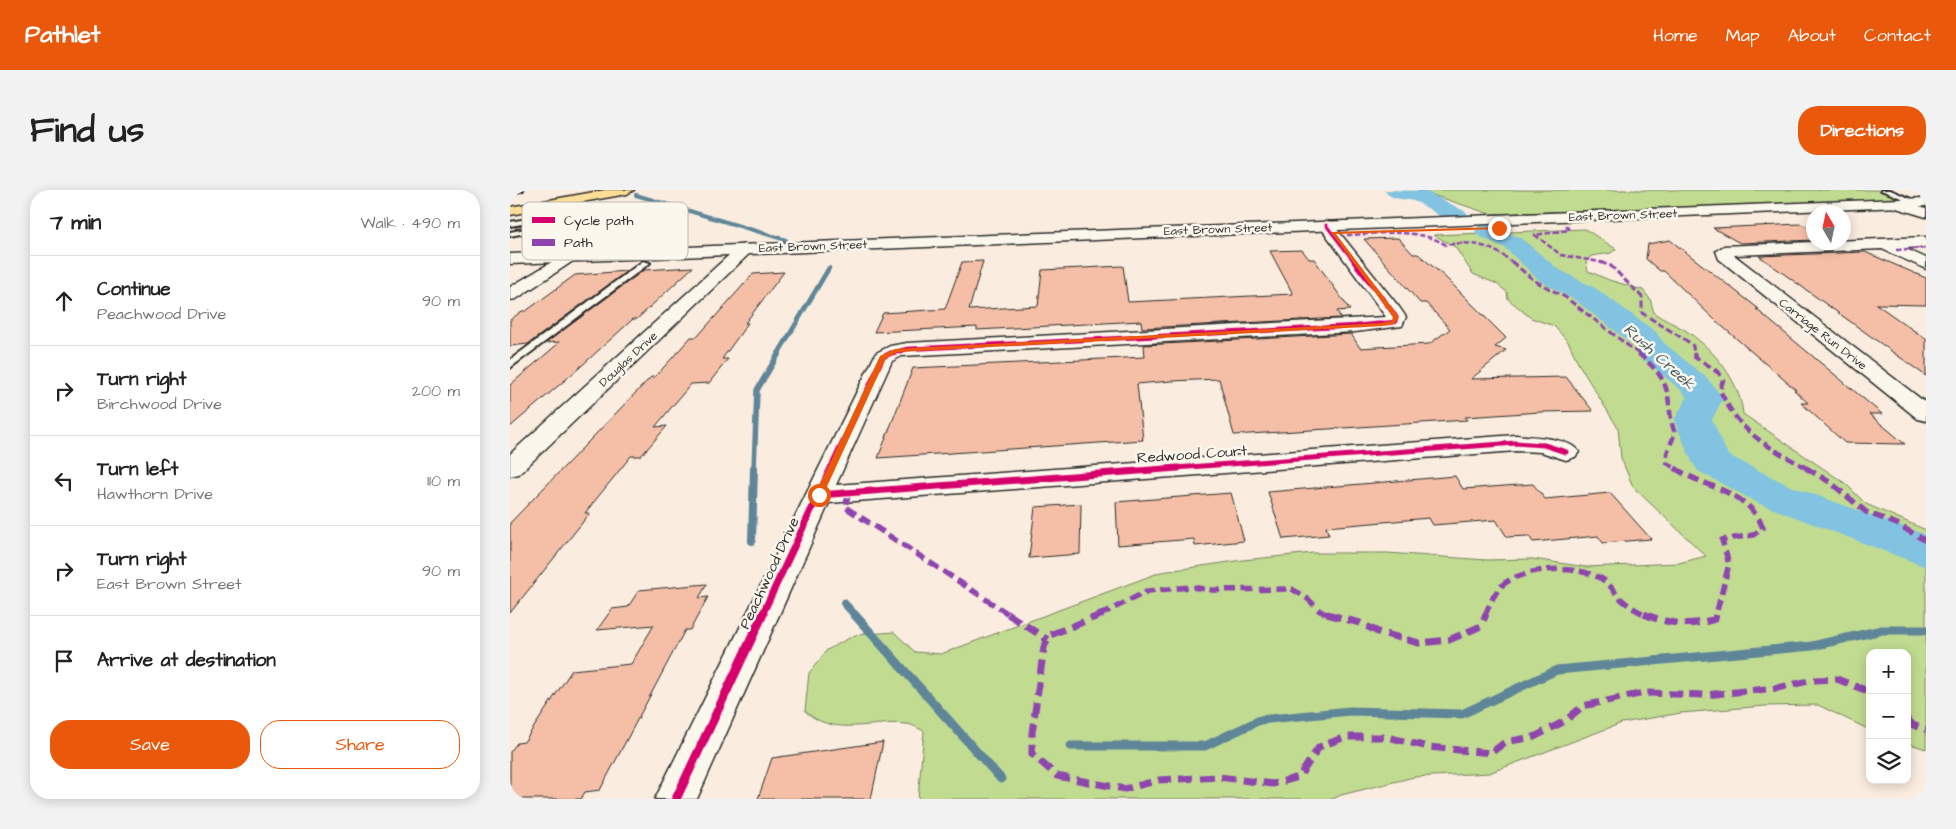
<!DOCTYPE html>
<html lang="en">
<head>
<meta charset="utf-8">
<style>
	body { margin:0; font-family:"Architects Daughter",sans-serif; background:#f2f2f2; color:#222 }
	.controls { position:absolute; right:15px; bottom:15px; display:grid; overflow:hidden; border-radius:10px; box-shadow:0 2px 12px #0003 }
	.controls button { width:45px; height:45px; display:grid; place-items:center; padding:0; border:0; border-bottom:1px solid #e0e0e0; background:#fff; color:#222; font:25px sans-serif }
	.compass { position:absolute; left:1296px; top:15px; width:45px; height:45px; border-radius:50%; background:#fff; box-shadow:0 2px 12px #0003; rotate:351deg }
	.stop { position:absolute; width:15px; height:15px; margin:-11px; border:4px solid #ea580c; border-radius:50%; background:#fff }
	.stop.end { background:#ea580c; border-color:#fff; box-shadow:0 1px 5px #0008 }
	.list { margin:0; padding:0; list-style:none }
	h2 { display:flex; justify-content:space-between; align-items:center; height:65px; margin:0; padding:0 20px; font-size:21px }
	h2 small { font-size:16px; font-weight:400; color:#767676 }
	.list li { display:grid; grid-template-columns:32px 1fr auto; gap:15px; align-items:center; box-sizing:border-box; height:90px; padding:0 20px; border-top:1px solid #e0e0e0 }
	.list b { display:block; font-size:19px; white-space:nowrap }
	.list p { margin:0; font-size:16px; white-space:nowrap; color:#767676 }
	.list em { font-size:16px; font-style:normal; color:#767676 }
	.actions { display:flex; gap:10px; padding:15px 20px }
	.actions a { flex:1; padding:11px 0; border:1px solid #ea580c; border-radius:20px; text-align:center; font-size:18px; color:#ea580c }
	.actions .main { background:#ea580c; color:#fff }
	.icon { flex:none; width:28px; height:28px; fill:none; stroke:currentColor; stroke-width:2; stroke-linecap:round; stroke-linejoin:round }
	.map { position:relative; flex:none; width:1416px; height:609px; overflow:hidden; border-radius:20px }
	header { display:flex; align-items:center; gap:30px; box-sizing:border-box; height:70px; padding:0 25px; background:#ea580c; color:#fff }
	header strong { font-size:24px }
	nav { display:flex; gap:28px; margin-inline-start:auto; font-size:18px }
	.intro { display:flex; align-items:center; justify-content:space-between; box-sizing:border-box; height:120px; padding:0 30px }
	h1 { margin:0; font-size:35px }
	.button { padding:12px 22px; border-radius:20px; background:#ea580c; color:#fff; font-size:18px; font-weight:700 }
	main { display:flex; gap:30px; padding:0 30px }
	aside { flex:1; background:#fff; border-radius:20px; box-shadow:0 2px 12px #0003 }
	.map>svg:first-child { display:block }
	.green { fill:#c1db91; stroke:#76835e }
	.lines { fill:none; stroke-linecap:round; stroke-linejoin:round }
	.stream-far4 { stroke:#5f8698; stroke-width:4 }
	.stream-far3 { stroke:#5f8698; stroke-width:4.5 }
	.stream-far2 { stroke:#5f8698; stroke-width:5.5 }
	.stream-far1 { stroke:#5f8698; stroke-width:8 }
	.stream { stroke:#5f8698; stroke-width:9 }
	.river { fill:#81c3e1; fill-rule:evenodd }
	.building { fill:#f4bfa6; stroke:#2b2b2b }
	.service-casing { stroke:#2b2b2b; stroke-width:4 }
	.minor-casing { stroke:#2b2b2b; stroke-width:3 }
	.secondary-casing { stroke:#2b2b2b; stroke-width:3 }
	.primary-casing { stroke:#2b2b2b; stroke-width:3 }
	.service { fill:#fbf7ec; fill-rule:evenodd }
	.minor { fill:#fbf7ec; fill-rule:evenodd }
	.secondary { fill:#fbf7ec; fill-rule:evenodd }
	.primary { fill:#fcde96; fill-rule:evenodd }
	.quiet-far4 { stroke:#8e44ad; stroke-width:2.5; stroke-dasharray:5.5 2.5; stroke-linecap:butt }
	.quiet-far3 { stroke:#8e44ad; stroke-width:3; stroke-dasharray:7 3; stroke-linecap:butt }
	.quiet-far2 { stroke:#8e44ad; stroke-width:4.5; stroke-dasharray:9 4.5; stroke-linecap:butt }
	.quiet-far1 { stroke:#8e44ad; stroke-width:5.5; stroke-dasharray:11 5.5; stroke-linecap:butt }
	.quiet { stroke:#8e44ad; stroke-width:7; stroke-dasharray:14 7; stroke-linecap:butt }
	.cycleway-far4-casing { stroke:#fbf7ec; stroke-width:5 }
	.cycleway-far3-casing { stroke:#fbf7ec; stroke-width:6 }
	.cycleway-far2-casing { stroke:#fbf7ec; stroke-width:8 }
	.cycleway-far1-casing { stroke:#fbf7ec; stroke-width:10 }
	.cycleway-casing { stroke:#fbf7ec; stroke-width:12 }
	.cycleway-far4 { stroke:#d6006c; stroke-width:3 }
	.cycleway-far3 { stroke:#d6006c; stroke-width:4.5 }
	.cycleway-far2 { stroke:#d6006c; stroke-width:5 }
	.cycleway-far1 { stroke:#d6006c; stroke-width:7 }
	.cycleway { stroke:#d6006c; stroke-width:9 }
	.route { fill:#ea580c }
	.labels { text-anchor:middle; stroke-width:5; stroke-linejoin:round; paint-order:stroke }
	.far-street-label { font-size:12px; fill:#2b2b2b; stroke:#fbf7ec }
	.street-label { font-size:15px; fill:#2b2b2b; stroke:#fbf7ec }
	.water-label { font-size:16px; font-style:italic; fill:#455962; stroke:#fbf7ec }
	.key { fill:#fbf7ec; stroke:#bdbab2; stroke-width:1 }
	.key-label { font-size:14px; fill:#2b2b2b }
</style>
</head>
<body>
<header>
<strong>Pathlet</strong>
<nav><a>Home</a><a>Map</a><a>About</a><a>Contact</a></nav>
</header>
<div class="intro"><h1>Find us</h1><a class="button">Directions</a></div>
<main>
<aside>
<h2>7 min<small>Walk · 490 m</small></h2>
<ul class="list">
<li><svg class="icon" aria-label="ahead" viewBox="0 0 24 24"><path d="M12 20V5M6 11l6-6 6 6"/></svg><div><b>Continue</b><p>Peachwood Drive</p></div><em>90 m</em></li>
<li><svg class="icon" aria-label="right" viewBox="0 0 24 24"><path d="M7 20v-9h11M14 6l5 5-5 5"/></svg><div><b>Turn right</b><p>Birchwood Drive</p></div><em>200 m</em></li>
<li><svg class="icon" aria-label="left" viewBox="0 0 24 24"><path d="M17 20v-9H6M10 6l-5 5 5 5"/></svg><div><b>Turn left</b><p>Hawthorn Drive</p></div><em>110 m</em></li>
<li><svg class="icon" aria-label="right" viewBox="0 0 24 24"><path d="M7 20v-9h11M14 6l5 5-5 5"/></svg><div><b>Turn right</b><p>East Brown Street</p></div><em>90 m</em></li>
<li><svg class="icon" aria-label="arrive" viewBox="0 0 24 24"><path d="M6 21V4h12l-3 4 3 4H6"/></svg><div><b>Arrive at destination</b></div></li>
</ul>
<div class="actions"><a class="main">Save</a><a>Share</a></div>
</aside>
<div class="map">
<svg width="1416" height="609" viewBox="0 0 1416 609">
	<rect width="100%" height="100%" fill="#faecde"/>
	<filter id="ink" filterUnits="userSpaceOnUse"><feTurbulence type="fractalNoise" baseFrequency=".02" numOctaves="2"/><feDisplacementMap in="SourceGraphic" scale="10" xChannelSelector="R" yChannelSelector="G"/><feConvolveMatrix kernelMatrix="1 2 1 2 8 2 1 2 1" color-interpolation-filters="sRGB"/></filter>
	<g filter="url(#ink)">
		<path class="green" d="M908,0H1366L1392,9L980,24Z
			M1075,39L1106,59L1101,63L1081,66L1076,72L1078,81L1099,90L1133,100L1140,109L1144,123C1154,130 1165,134 1175,140C1204,159 1230,191 1233,224L1336,294L1356,314L1416,340V559L1397,553V463H1360V540L1308,515L1255,516L1171,523L1112,533L979,583L904,587L831,605L823,609H408L414,541C409,539 402,534 396,534C362,530 324,548 295,521L299,483L317,460L345,445L384,442L405,462L431,464L651,382L733,370L803,363H877L977,370L1023,369L1076,377L1169,373L1196,366L1123,297L1111,268L1108,238L1068,173L1059,153L1044,136L1021,128L998,109L997,102L987,94L963,84L945,57L924,45Z"/>
		<g class="lines">
			<path class="stream-far4" d="M126,5L276,50"/>
			<path class="stream-far3" d="M268,164L319,78"/>
			<path class="stream-far2" d="M244,279L247,200L269,163"/>
			<path class="stream-far1" d="M242,351L244,278
				M334,413L345,425"/>
			<path class="stream" d="M344,424L491,589
				M561,556H695L750,530L840,521L952,524L1047,480L1302,456L1372,440H1416"/>
			<path class="river" d="M874,0L916,1L956,22L959,27L956,32C937,36 923,19 906,12C894,7 883,12 874,0Z
				M977,34L1011,48L1048,79L1085,98L1146,142L1154,153L1197,188L1213,208L1202,230L1218,265L1278,295L1416,345V377L1248,313L1188,281L1182,272L1164,230L1177,208L1173,202L1131,167L1123,155L1065,110L1030,91L995,58L969,46L965,41L969,36Z"/>
		</g>
		<path class="building" d="M88,20L91,22L6,39L5,37L49,30L50,27Z
			M1291,34L1304,39V50L1230,53L1203,38Z
			M888,48L903,64H908L934,86L996,148L985,157L996,160L961,189L1056,187L1083,221L1031,222L955,227L957,230L724,245L709,189L661,191L627,194L633,250L368,268L403,178L635,167L634,155L841,144L850,158L919,154L940,139L916,113H910L854,49Z
			M1160,50L1249,119H1246L1372,224H1359L1395,254L1335,253L1291,213H1298L1284,200H1286L1206,131L1154,81H1150L1136,69L1138,54Z
			M792,60L799,69H804L840,120L827,121L831,128L632,138L631,131L467,140V137L364,142L373,123L435,119L452,72L473,71L459,120L528,116L532,80L613,76L618,112L783,104L760,61Z
			M1355,62L1416,88V115L1366,114L1416,149V186L1249,66Z
			M183,77L127,129H123L68,179L0,237V195L50,152L36,153L134,80Z
			M117,81L18,154L0,156V130L12,121H16L65,85Z
			M274,82L235,133H238L212,169H218L199,193L181,194L145,237L157,236L131,266H121L75,323H80L0,423V333L109,220L141,187H145L181,147H187L243,84Z
			M945,286L953,299L1023,294L1035,309L1100,303L1141,349L1093,353L1088,346L1023,352L1019,346L997,347L986,330L923,335L919,328L816,337L819,345L773,349L758,302Z
			M721,303L734,351L685,356L684,349L608,355L606,312Z
			M571,314L570,364L519,368L525,317Z
			M197,394L189,408L198,407L180,440H175L90,600L75,602L71,609H0V562L7,553L14,552L62,480L121,474L144,435L87,440L102,419L118,417L129,400Z
			M373,552L361,609H248L262,568Z"/>
		<g class="lines">
			<defs>
				<path id="service" d="M0,0H13L0,4Z
					M1371,0H1380L1411,13L1406,14Z
					M108,21L139,35L78,59L60,68H57V64L72,55L129,35L107,25L0,46V42Z
					M46,24L49,28L0,36V32Z
					M133,71L140,73L0,178V170Z"/>
				<path id="minor" d="M1388,10L1416,18V27L1383,17L1381,14Z
					M816,31L821,32L889,117L896,127L892,136L845,142L392,166L382,171L326,295L1006,245C1023,247 1059,247 1069,262L1065,267L1056,270L1031,262L1006,261L319,313L187,609H145L366,163L380,156L397,153L876,127L809,35Z
					M1416,47V57L1394,58L1416,68V79L1372,59L1224,65L1416,213V231L1408,229L1209,69L1206,61L1214,56Z
					M235,54L243,59L241,62L9,284L0,286V264L229,56Z
					M60,61L68,66L66,69L6,109L0,110V97Z"/>
				<path id="secondary" d="M1416,8V16L0,74V64Z"/>
				<path id="primary" d="M95,0H124L117,4L0,25V17Z"/>
			</defs>
			<use href="#service" class="service-casing"/>
			<use href="#minor" class="minor-casing"/>
			<use href="#secondary" class="secondary-casing"/>
			<use href="#primary" class="primary-casing"/>
			<use href="#service" class="service"/>
			<use href="#minor" class="minor"/>
			<use href="#secondary" class="secondary"/>
			<use href="#primary" class="primary"/>
			<path class="quiet-far4" d="M1056,35L1059,40L1025,45L1051,65L1095,73
				M837,45C870,44 907,37 936,55C962,50 983,56 1003,73
				M1386,60L1416,58"/>
			<path class="quiet-far3" d="M1002,72L1025,91L1055,107L1129,164
				M1090,72L1101,76L1132,107V123L1177,151L1183,156L1184,164"/>
			<path class="quiet-far2" d="M1128,163C1138,172 1148,180 1154,193C1161,208 1158,227 1165,243L1157,263V273L1166,279
				M1184,163L1185,167L1209,183L1213,190L1210,200C1230,245 1258,256 1298,279"/>
			<path class="quiet-far1" d="M1165,278C1195,299 1238,299 1253,338L1243,345L1212,350L1219,374L1206,425
				M1296,278L1320,292L1356,322L1387,334L1416,351
				M339,303L335,317L500,425
				M590,425L638,401L681,397L702,400L782,399L798,409L810,421L820,425
				M975,425C980,414 985,400 995,393C1020,376 1067,375 1092,389C1099,393 1103,400 1108,406C1116,414 1126,421 1137,425"/>
			<path class="quiet" d="M498,424L538,450
				M593,424L540,445L534,457L522,543V564L547,586L615,599L649,590L709,587L763,594L789,587L809,557L835,547H877L918,557L981,563L995,552L1024,547L1055,531L1073,516L1134,503L1195,505L1267,498L1303,490L1327,489L1360,502
				M817,424L850,433L868,442L909,453L939,450L971,436L976,424
				M1134,424C1158,434 1180,437 1205,429L1206,424
				M1397,529L1403,535L1416,540"/>
			<defs>
				<path id="cycleway-far4" d="M816,35L845,73"/>
				<path id="cycleway-far3" d="M379,164L397,159L845,136L885,132L886,127L882,121L844,72"/>
				<path id="cycleway-far2" d="M320,279L373,167L381,163
					M651,279L1006,253L1034,255L1056,262"/>
				<path id="cycleway-far1" d="M309,305L668,278
					M252,425L321,278"/>
				<path id="cycleway" d="M166,609L253,424"/>
			</defs>
			<use href="#cycleway-far4" class="cycleway-far4-casing"/>
			<use href="#cycleway-far3" class="cycleway-far3-casing"/>
			<use href="#cycleway-far2" class="cycleway-far2-casing"/>
			<use href="#cycleway-far1" class="cycleway-far1-casing"/>
			<use href="#cycleway" class="cycleway-casing"/>
			<use href="#cycleway-far4" class="cycleway-far4"/>
			<use href="#cycleway-far3" class="cycleway-far3"/>
			<use href="#cycleway-far2" class="cycleway-far2"/>
			<use href="#cycleway-far1" class="cycleway-far1"/>
			<use href="#cycleway" class="cycleway"/>
		</g>
	</g>
	<path class="route" d="M989,37L990,39L826,44L889,127L884,134L872,136L388,162L376,168L313,305L309,308L305,305L370,166L385,159L872,133L882,131L883,127L821,42Z"/>
	<g class="labels">
		<g class="far-street-label">
			<text transform="translate(1113 25) rotate(-2)" y="4">East Brown Street</text>
			<text transform="translate(708 39) rotate(-2)" y="4">East Brown Street</text>
			<text transform="translate(303 56) rotate(-2)" y="4">East Brown Street</text>
			<text transform="translate(1313 144) rotate(38)" y="4">Carriage Run Drive</text>
			<text transform="translate(118 169) rotate(-43)" y="4">Douglas Drive</text>
		</g>
		<g class="street-label">
			<text transform="translate(682 264) rotate(-4)" y="5">Redwood Court</text>
			<text transform="translate(259 383) rotate(-65)" y="5">Peachwood Drive</text>
		</g>
		<g class="water-label">
			<text transform="translate(1150 166) rotate(42)" y="6">Rush Creek</text>
		</g>
	</g>
	<rect x="12" y="12" width="166" height="58" rx="8" class="key"/>
	<rect x="22" y="27" width="23" height="6" fill="#d6006c"/>
	<rect x="22" y="49" width="23" height="7" fill="#8e44ad"/>
	<g class="key-label">
		<text x="54" y="35">Cycle path</text>
		<text x="54" y="57">Path</text>
	</g>
</svg>
<div class="controls">
<button>+</button>
<button>−</button>
<button><svg class="icon" aria-label="layers" viewBox="0 0 24 24"><path d="M12 4l9 5-9 5-9-5zM3 14l9 5 9-5"/></svg></button>
</div>
<svg class="compass" viewBox="-18 -18 36 36"><path d="M0-13l5 13h-10z" fill="#e53935"/><path d="M0 13l5-13h-10z" fill="#767676"/></svg>
<div class="stop" style="left:309px;top:305px"></div>
<div class="stop end" style="left:989px;top:38px"></div>
</div>
</main>
</body>
</html>
